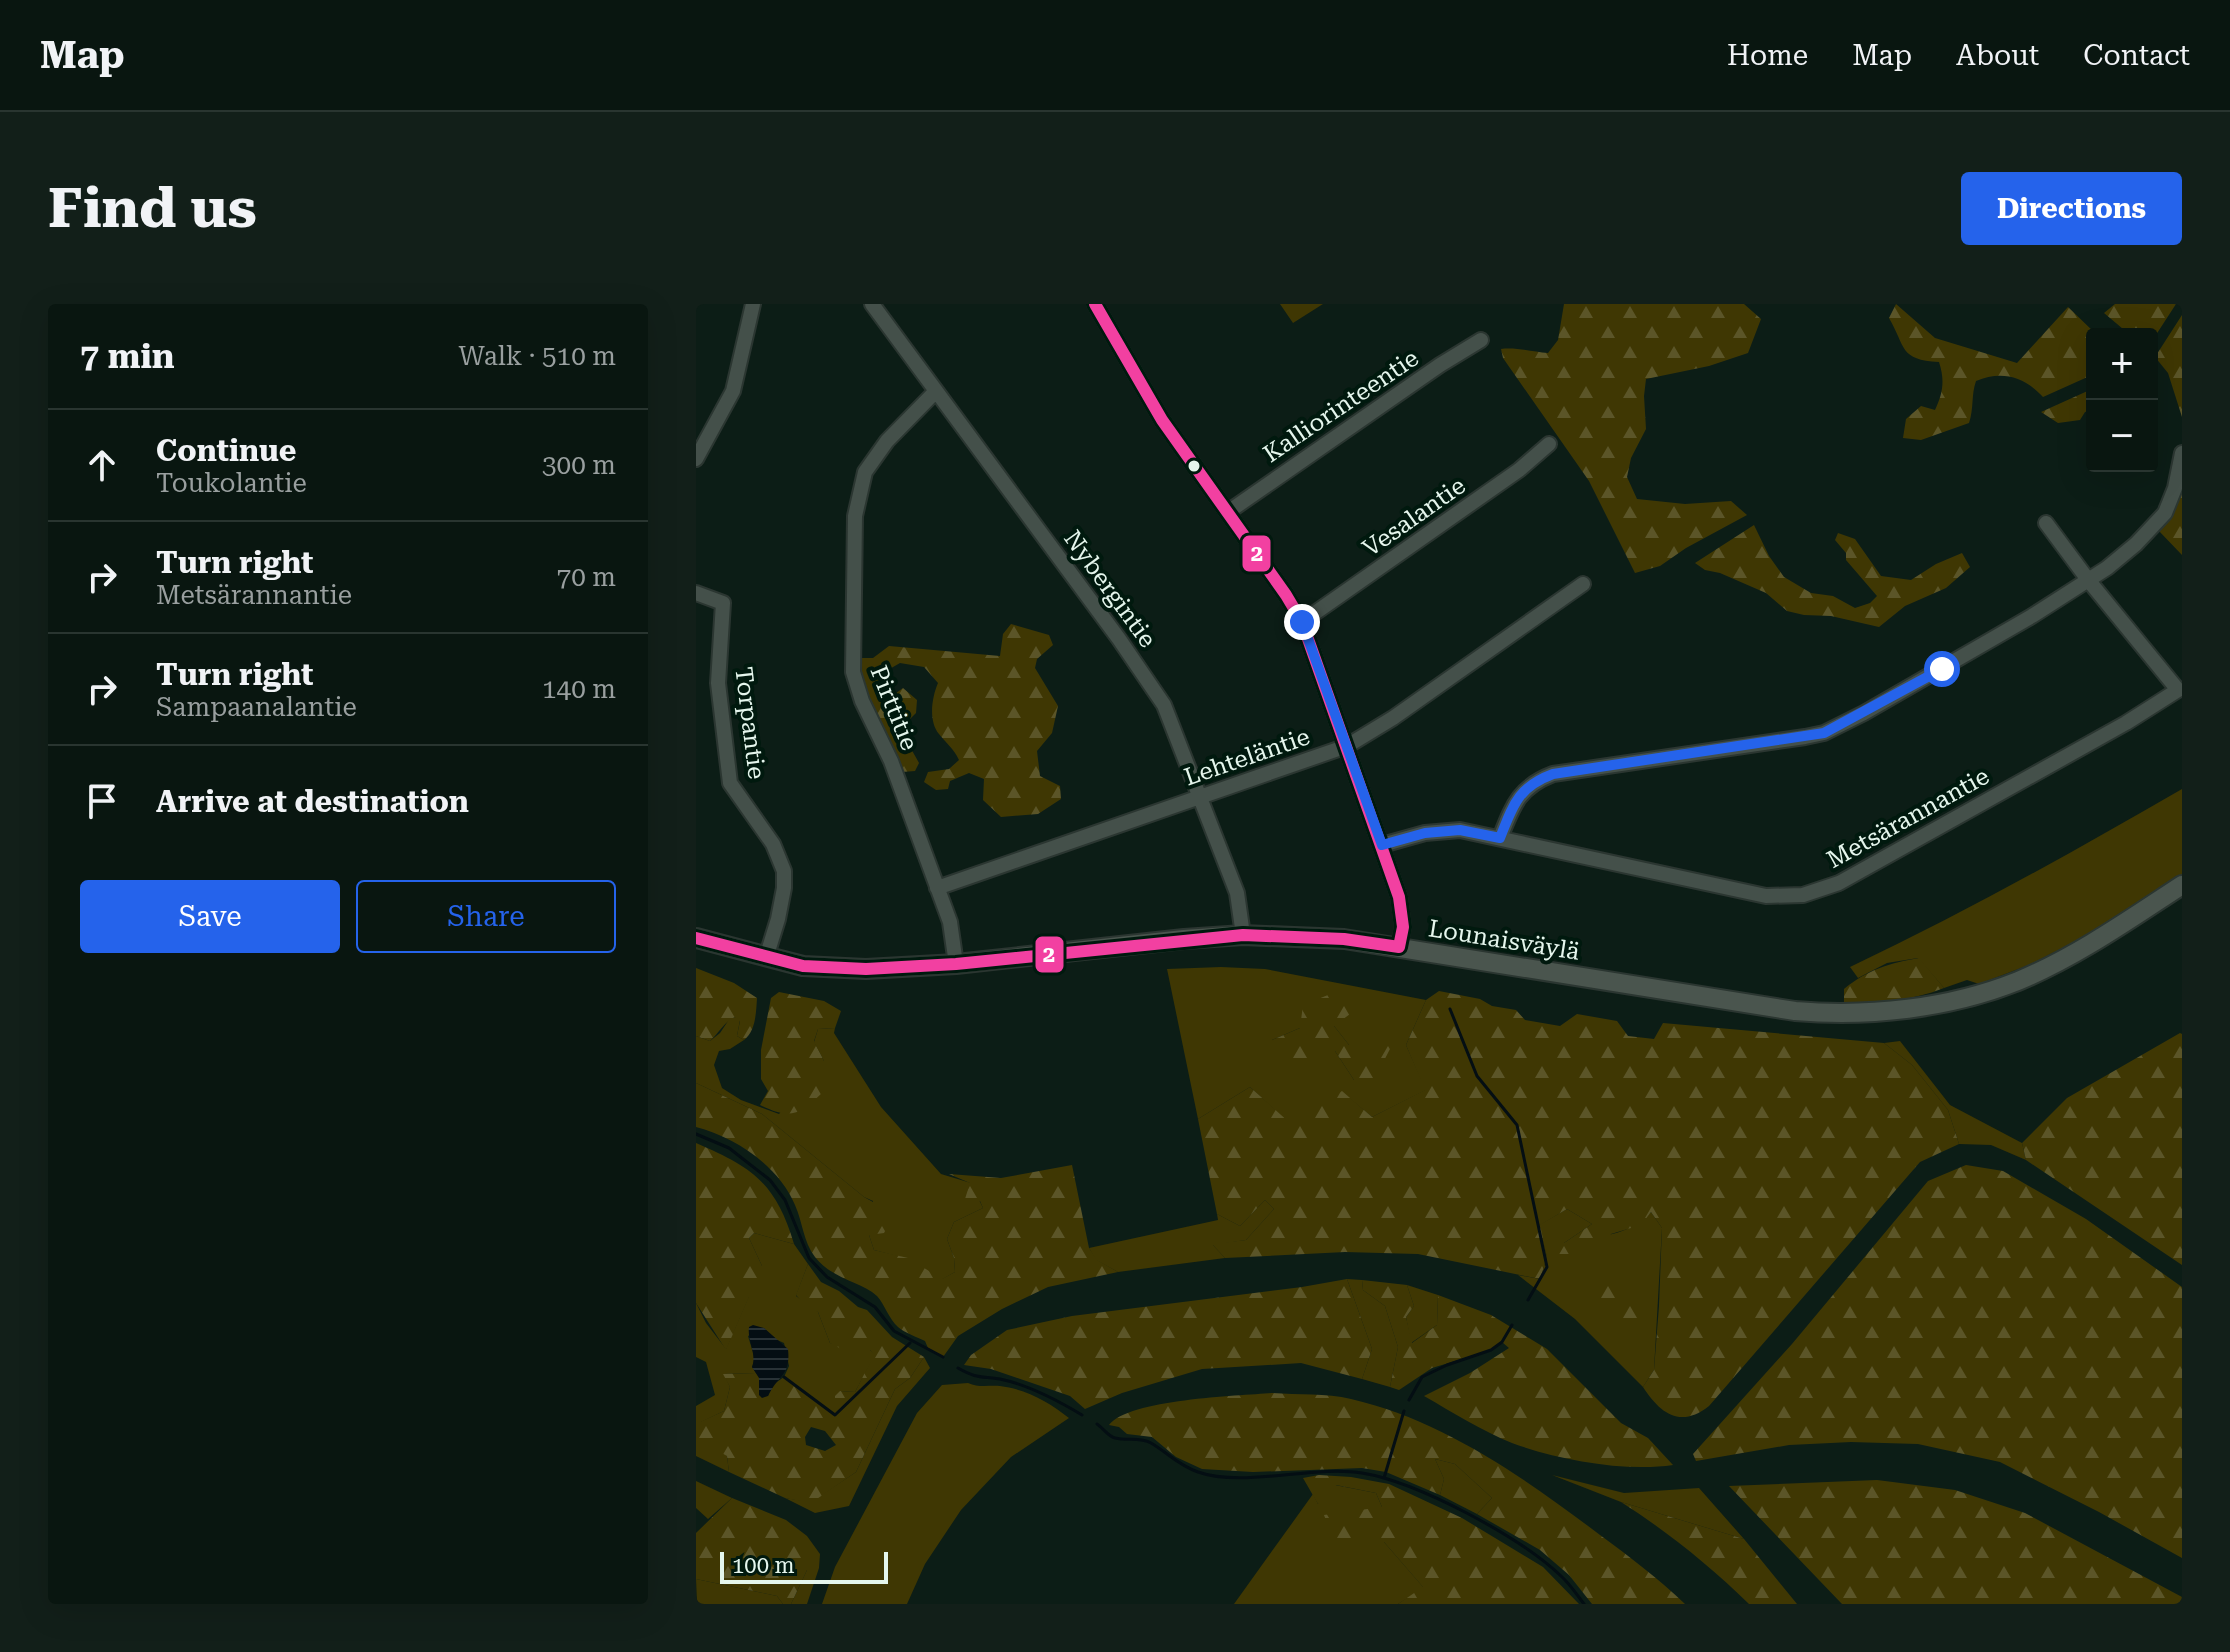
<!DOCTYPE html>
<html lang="en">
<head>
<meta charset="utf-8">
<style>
	body { margin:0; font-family:"Roboto Serif",serif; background:#121f19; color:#f1f3f6 }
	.controls { position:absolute; right:24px; top:24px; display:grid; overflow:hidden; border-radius:8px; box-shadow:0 8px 32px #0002 }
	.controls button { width:72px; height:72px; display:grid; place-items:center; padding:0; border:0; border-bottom:2px solid #293530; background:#091610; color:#f1f3f6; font:40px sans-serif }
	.scale { position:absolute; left:24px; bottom:20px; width:168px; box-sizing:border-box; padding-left:8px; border:4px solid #e5f6ed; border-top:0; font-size:22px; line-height:28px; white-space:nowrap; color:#e5f6ed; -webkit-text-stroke:6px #00190e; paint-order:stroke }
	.stop { position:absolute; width:24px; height:24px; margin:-18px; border:6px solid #2563eb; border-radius:50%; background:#fff }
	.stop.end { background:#2563eb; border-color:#fff; box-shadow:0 2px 8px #0008 }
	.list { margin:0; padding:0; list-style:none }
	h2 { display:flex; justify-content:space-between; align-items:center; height:104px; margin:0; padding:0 32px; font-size:34px }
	h2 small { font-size:26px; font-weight:400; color:#999f9f }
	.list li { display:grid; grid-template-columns:52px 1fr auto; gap:24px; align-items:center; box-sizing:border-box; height:112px; padding:0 32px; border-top:2px solid #293530 }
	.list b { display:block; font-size:30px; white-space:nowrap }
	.list p { margin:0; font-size:26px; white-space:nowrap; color:#999f9f }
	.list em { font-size:26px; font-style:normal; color:#999f9f }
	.actions { display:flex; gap:16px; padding:24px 32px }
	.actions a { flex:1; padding:18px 0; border:2px solid #2563eb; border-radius:8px; text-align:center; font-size:28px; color:#2563eb }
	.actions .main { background:#2563eb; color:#fff }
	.icon { flex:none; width:44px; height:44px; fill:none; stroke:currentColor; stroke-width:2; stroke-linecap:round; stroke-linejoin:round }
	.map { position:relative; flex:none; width:1486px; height:1300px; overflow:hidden; border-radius:8px }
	header { display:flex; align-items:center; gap:48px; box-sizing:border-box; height:112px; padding:0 40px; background:#091610; border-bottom:2px solid #293530 }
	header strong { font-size:38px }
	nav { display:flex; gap:44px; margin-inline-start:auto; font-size:28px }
	.intro { display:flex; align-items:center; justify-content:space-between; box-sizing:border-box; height:192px; padding:0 48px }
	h1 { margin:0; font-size:56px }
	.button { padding:20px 36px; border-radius:8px; background:#2563eb; color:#fff; font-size:28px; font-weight:700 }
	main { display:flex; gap:48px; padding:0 48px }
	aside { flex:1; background:#091610; border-radius:8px; box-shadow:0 8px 32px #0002 }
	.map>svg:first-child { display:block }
	.green { fill:#3f3703; fill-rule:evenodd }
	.forest { fill:url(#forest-firs); fill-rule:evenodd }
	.water { fill:url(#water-rules) }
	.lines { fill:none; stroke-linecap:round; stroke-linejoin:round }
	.stream { stroke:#040e13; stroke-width:3 }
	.street-casing { stroke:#2b3631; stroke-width:18 }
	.secondary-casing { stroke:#2b3631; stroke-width:22 }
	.street { stroke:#44504a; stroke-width:14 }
	.secondary { stroke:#4a554e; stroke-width:18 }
	.bus-1-casing { stroke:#00190e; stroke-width:18 }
	.bus-1 { stroke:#f240a1; stroke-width:12 }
	.route { stroke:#2563eb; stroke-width:10 }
	.bus-dot { fill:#e5f6ed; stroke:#00190e; stroke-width:3 }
	.labels { text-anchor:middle; stroke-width:8; stroke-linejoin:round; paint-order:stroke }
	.street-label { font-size:24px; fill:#e5f6ed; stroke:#00190e }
	.line-badge { stroke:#00190e; stroke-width:3 }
	.badge-label { font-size:22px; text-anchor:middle; font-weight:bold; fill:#fff }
</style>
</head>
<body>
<header>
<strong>Map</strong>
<nav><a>Home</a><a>Map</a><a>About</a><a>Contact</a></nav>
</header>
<div class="intro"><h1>Find us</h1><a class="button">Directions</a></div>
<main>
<aside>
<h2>7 min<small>Walk · 510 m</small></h2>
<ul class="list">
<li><svg class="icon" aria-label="ahead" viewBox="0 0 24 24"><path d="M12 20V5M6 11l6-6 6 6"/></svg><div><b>Continue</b><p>Toukolantie</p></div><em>300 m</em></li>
<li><svg class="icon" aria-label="right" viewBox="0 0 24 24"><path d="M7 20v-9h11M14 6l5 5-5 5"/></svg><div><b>Turn right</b><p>Metsärannantie</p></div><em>70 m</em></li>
<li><svg class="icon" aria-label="right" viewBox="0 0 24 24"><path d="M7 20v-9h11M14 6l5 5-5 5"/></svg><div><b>Turn right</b><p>Sampaanalantie</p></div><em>140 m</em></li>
<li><svg class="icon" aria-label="arrive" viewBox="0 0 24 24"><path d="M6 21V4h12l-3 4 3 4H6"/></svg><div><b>Arrive at destination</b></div></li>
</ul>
<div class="actions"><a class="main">Save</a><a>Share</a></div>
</aside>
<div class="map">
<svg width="1486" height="1300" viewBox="0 0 1486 1300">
	<defs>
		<pattern id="forest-firs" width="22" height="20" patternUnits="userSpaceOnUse" patternTransform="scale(2)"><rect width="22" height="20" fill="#3f3703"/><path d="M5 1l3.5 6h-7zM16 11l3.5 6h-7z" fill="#5b5528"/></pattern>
		<pattern id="water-rules" width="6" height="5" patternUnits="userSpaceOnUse" patternTransform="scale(2)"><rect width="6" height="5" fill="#040e13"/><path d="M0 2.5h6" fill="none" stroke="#283236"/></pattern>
	</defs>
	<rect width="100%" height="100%" fill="#0c1d16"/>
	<path class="green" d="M584,0H627L597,19Z
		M1486,485V571L1386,634L1333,661L1283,680L1271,676L1248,684L1222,654L1191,659L1162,674L1154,663C1268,609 1377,548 1486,485Z
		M525,663L569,665L730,696L710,741L730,786L676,813L646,788L595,821L554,783L502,815L471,665ZM638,722L653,741H695L658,776L639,747L576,736L604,724Z
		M40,713L44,716L41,732L48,736L34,745L23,747L18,761L26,784L45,796L83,810L128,757L118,738L122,725L139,724L138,729L185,803L245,870L275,879L287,904L258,918L251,935L258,954L259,968L245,976L212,955L178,946L173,931L177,897L168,893L66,810L0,779V732L14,737L24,729L34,714Z
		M1204,737L1254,801L1326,839L1330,856L1295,841L1263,840L1252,806L1216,761L1188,739Z
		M569,896L578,905L550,936L517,941L529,954L422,968L400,956L393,944L522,916L521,910L544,922Z
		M871,905L896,920L868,939C897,933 936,932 955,908L966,924L958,1066L947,1083L879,1015L822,971L844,975L851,953L843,921Z
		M58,929L98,940L112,960L100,992L122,1008L134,1039L174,1046L179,1051L159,1088L144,1087L139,1111L88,1073L93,1062L88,1039L79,1035L68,1024L52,1032L59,1055L56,1063L60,1069L28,1070L34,1083L28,1107L5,1118L31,1152L33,1168L0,1152V1102L19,1091L10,1058L0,1053V999L10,1019L30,1045L66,962L53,934Z
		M651,975L666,976L667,986L689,1002L702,1043L694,1083L666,1075L676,1045Z
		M711,981L742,991L741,1021L715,1039L710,1013L718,1002Z
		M228,1053L234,1064L201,1102L153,1202L119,1209L89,1194L115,1198L160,1168L199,1085L214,1074Z
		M272,1079C283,1084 293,1081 304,1082C330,1085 353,1098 373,1114L315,1153L265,1206L229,1260L211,1300H126L139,1263L221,1109L246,1081Z
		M739,1155L759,1160L796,1194L781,1210L744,1191L748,1175Z
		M856,1171L928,1189L1003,1184L1048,1235L925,1198Z
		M0,1177L36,1194L12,1215L0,1204Z
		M639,1181L680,1189L686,1203L688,1238L728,1284L702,1300H538L617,1190L622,1200Z
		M111,1232L124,1250L123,1264L111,1300H95L111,1266Z
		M0,1275L81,1292L87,1300H1Z"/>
	<path class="forest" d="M868,0H1048L1065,15L1052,49L1013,62L950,75L948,92L950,125L935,154L931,173L941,195L989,200L1035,197L1051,211L990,244L964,262L939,269L893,177L807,54L805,45C820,43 837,48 852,49L862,36Z
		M1200,0L1239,34L1321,59L1372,3L1400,30H1396V71L1347,93C1329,73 1306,66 1280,77C1275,91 1278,104 1273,119L1225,136L1207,134L1210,115L1225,102L1239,106C1247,89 1249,76 1243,58C1203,56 1210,43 1193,14Z
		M1419,0H1480L1456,37V30H1433L1408,9Z
		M1486,11V113L1472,69L1459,53Z
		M1396,85V106L1389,108L1384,116L1362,119L1345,108Z
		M1486,179V251L1463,227L1480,199Z
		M1058,221L1073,252L1088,273L1115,289L1137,292L1159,304L1174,299L1181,292L1150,256V249L1139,236L1142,229L1159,235L1185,272L1215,276L1240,260L1266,249L1274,263L1250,284L1209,302L1183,323L1135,312L1108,311L1091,307L1070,289L1024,269L1009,266L999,259Z
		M315,320L353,331L357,341L341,355L339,364L362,402L356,429L341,447L344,472L364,482L365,495L342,510L305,513L287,496L288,475L273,469L254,477L252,485L240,486L228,478L232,468L253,465L263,456C258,445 250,439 243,430C232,417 236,393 242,379L228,363L204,359L183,371L181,387L192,395L207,384L221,396L220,409L204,425L223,459L219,467L206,468L162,369L163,354H177L193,342L304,352L307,330Z
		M1223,654L1248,684C1215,697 1183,699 1148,701V685C1171,666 1194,659 1223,654Z
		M0,664L38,679L61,694C60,708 60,727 48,736L41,732L44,717L39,713C30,716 22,730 14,737L0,732Z
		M743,687L784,695L796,702L820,706L829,716L864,722L881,710L921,717L932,732L958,735L967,719L1188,739L1216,761L1252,806L1263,840L1224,858L1013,1102C984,1125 964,1109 947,1083L958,1066L963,1002L966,924L955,908L945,921L915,930L905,950H861L868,939L896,920L871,905L844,921L851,953L844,975L722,950L649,948L529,954L516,940L550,936L578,905L569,896L544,922L521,910L502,815L554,783L595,820L646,787L676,813L729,786L710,741L730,696Z
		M83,688L128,697L145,707L139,724L122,725L118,737L128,757L126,789C103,811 95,816 64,801L72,787L65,775V746L75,694Z
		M637,689L658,707L638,722L653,741H696L674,784L658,776L639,747L587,764L576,736L604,724L607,701Z
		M1484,729L1486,730V961L1330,856L1326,839L1371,794Z
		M0,779L66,810L168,893L186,903L195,916L188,929L173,931L178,946L212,954L246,975L259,968L258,954L251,935L258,918L287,904L284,897L269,895L274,879L253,870L305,874L376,861L393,944L401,956L422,968L352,983L306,1005L262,1032L247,1053L232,1044L229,1037C221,1033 209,1029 202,1023C193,1015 189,1001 181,992C165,977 137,976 119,953C107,937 107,919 99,901C83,862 39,833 0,823Z
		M0,839C56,863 80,879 98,940L58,929L53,934L66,962L68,988L53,993L30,1046L0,999Z
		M1270,861L1307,867L1390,915L1486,983V1254L1403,1208L1304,1158L1222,1140L1155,1138L1093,1141L1000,1157L997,1150L1096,1040L1232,877Z
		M112,960L125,978L143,987L162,1003L171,1006L196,1033L228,1053L214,1074L199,1085L160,1168L115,1199L89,1194L33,1168L31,1152L1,1135L4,1118L28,1107L34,1083L27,1070L60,1069L63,1073V1091L72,1092L78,1080L88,1073L139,1111V1092L144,1087L159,1088L178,1051L174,1046L155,1050L134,1039L122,1008L113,1006L100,991ZM115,1123L129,1127L140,1141L129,1147L110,1141L109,1133Z
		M918,963L948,1011L931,1019L889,997L883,982Z
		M651,975L676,1045L666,1075L605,1059L506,1065L426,1089L389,1105L374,1092L295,1065L268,1061L275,1051L311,1026L376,1012L606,983Z
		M666,976L711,981L718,1002L710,1013L716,1039L741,1021L742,991L795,1011L851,1045L925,1119L952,1134L977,1161C929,1168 862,1156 816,1139C786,1127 756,1108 728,1092L774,1069L813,1044L806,1038L795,1046L736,1064L703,1086L694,1083L702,1043L689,1002L667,986Z
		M576,1089C602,1091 630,1089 655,1095C747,1116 830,1175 904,1231C934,1253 963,1275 989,1300H896L873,1271L844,1246L781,1210L796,1194L759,1160L739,1155L748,1175L744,1191L690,1168L666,1164L557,1168L506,1165L480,1153L456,1133L431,1130L423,1123L413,1121C433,1095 541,1092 576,1089Z
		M623,1171L655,1173L693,1180L766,1214L847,1263L883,1300H702L727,1283L688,1238L639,1241L628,1211L686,1203L680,1189L640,1181L636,1196L622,1200L607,1174Z
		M1181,1176L1259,1186L1329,1209L1486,1293V1300H1146L1033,1182Z
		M36,1194L90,1216L111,1232V1266L95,1300H87L81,1292L0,1275V1229Z
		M925,1198L1048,1235L1101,1300H1053C1013,1261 972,1228 925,1198Z"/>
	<path class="water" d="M57,1021L68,1024L92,1045C95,1072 82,1071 72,1092L66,1094L63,1091V1074L56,1063C61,1049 51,1037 53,1023Z"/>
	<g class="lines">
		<path class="stream" d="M754,705L781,772L821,821L851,963L832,996
			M0,830L33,844L74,876L89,896L113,954L131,973L179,1003L198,1027L247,1053
			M262,1064C281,1075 285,1072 304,1075C333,1081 361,1096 386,1111
			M88,1073L139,1111L214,1039
			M713,1096L726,1073L751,1061L795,1046L806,1038L816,1021
			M401,1120C407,1124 413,1133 419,1134C431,1137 445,1133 455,1139C472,1149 482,1161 502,1168C547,1184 617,1161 666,1169C722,1178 824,1233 865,1272C874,1280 881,1291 888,1300
			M688,1174L708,1107"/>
		<defs>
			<path id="street" d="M176,0L423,335L468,401L541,589L547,631
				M399,0L466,116L590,291L606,318L703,593L707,623L703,643
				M240,87L191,137L169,168L159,212L157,368L166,397L195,457L254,618L260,660
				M0,155L37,87L57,0
				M532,208L744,61L785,36
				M0,289L27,299L22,379L34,479L77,540L88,567V584L82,615L70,654
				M606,318L823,166L853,140
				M804,534C817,501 823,483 857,470L1109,433L1128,429L1168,409L1336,312L1411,264L1440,240L1469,209L1479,184L1486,149
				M686,541L729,529L764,526L1070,592L1107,591L1143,579L1430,419L1482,386L1393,277L1350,219
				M241,584L651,442L697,414L887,280"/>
			<path id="secondary" d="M0,634L107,662L170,665L260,660L488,635L547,631L648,635L1099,707C1173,713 1252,705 1322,677C1380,653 1434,615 1486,581"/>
		</defs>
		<use href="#street" class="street-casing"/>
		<use href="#secondary" class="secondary-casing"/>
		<use href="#street" class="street"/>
		<use href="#secondary" class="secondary"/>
		<defs>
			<path id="bus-1" d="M0,634L107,662L170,665L260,660L547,631L648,635L703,643L707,623L703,593L606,318L590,291L466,116L399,0"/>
		</defs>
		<use href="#bus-1" class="bus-1-casing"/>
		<use href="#bus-1" class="bus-1"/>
	</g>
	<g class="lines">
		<path class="route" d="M606,318L686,541L729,529L764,526L804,534C817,501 822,483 857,470L1128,429L1246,365"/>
	</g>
	<circle class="bus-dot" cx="498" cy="162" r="7"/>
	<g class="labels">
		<g class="street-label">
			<text transform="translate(645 102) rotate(-34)" y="8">Kalliorinteentie</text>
			<text transform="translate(718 213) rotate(-35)" y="8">Vesalantie</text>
			<text transform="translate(414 285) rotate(54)" y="8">Nybergintie</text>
			<text transform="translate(198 404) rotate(68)" y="8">Pirttitie</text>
			<text transform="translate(54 419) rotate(83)" y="8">Torpantie</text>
			<text transform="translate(551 453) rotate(-19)" y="8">Lehteläntie</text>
			<text transform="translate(1212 514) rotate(-29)" y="8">Metsärannantie</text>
			<text transform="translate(808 636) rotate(9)" y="8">Lounaisväylä</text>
		</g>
	</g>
	<g class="line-badge">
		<rect x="545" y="230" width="31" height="39" rx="8" fill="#f240a1"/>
		<rect x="338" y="631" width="31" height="39" rx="8" fill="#f240a1"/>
	</g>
	<g class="badge-label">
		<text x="561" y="257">2</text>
		<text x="353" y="658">2</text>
	</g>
</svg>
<div class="controls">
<button>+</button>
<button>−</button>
</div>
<div class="scale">100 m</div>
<div class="stop" style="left:1246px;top:365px"></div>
<div class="stop end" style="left:606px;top:318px"></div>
</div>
</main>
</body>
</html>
